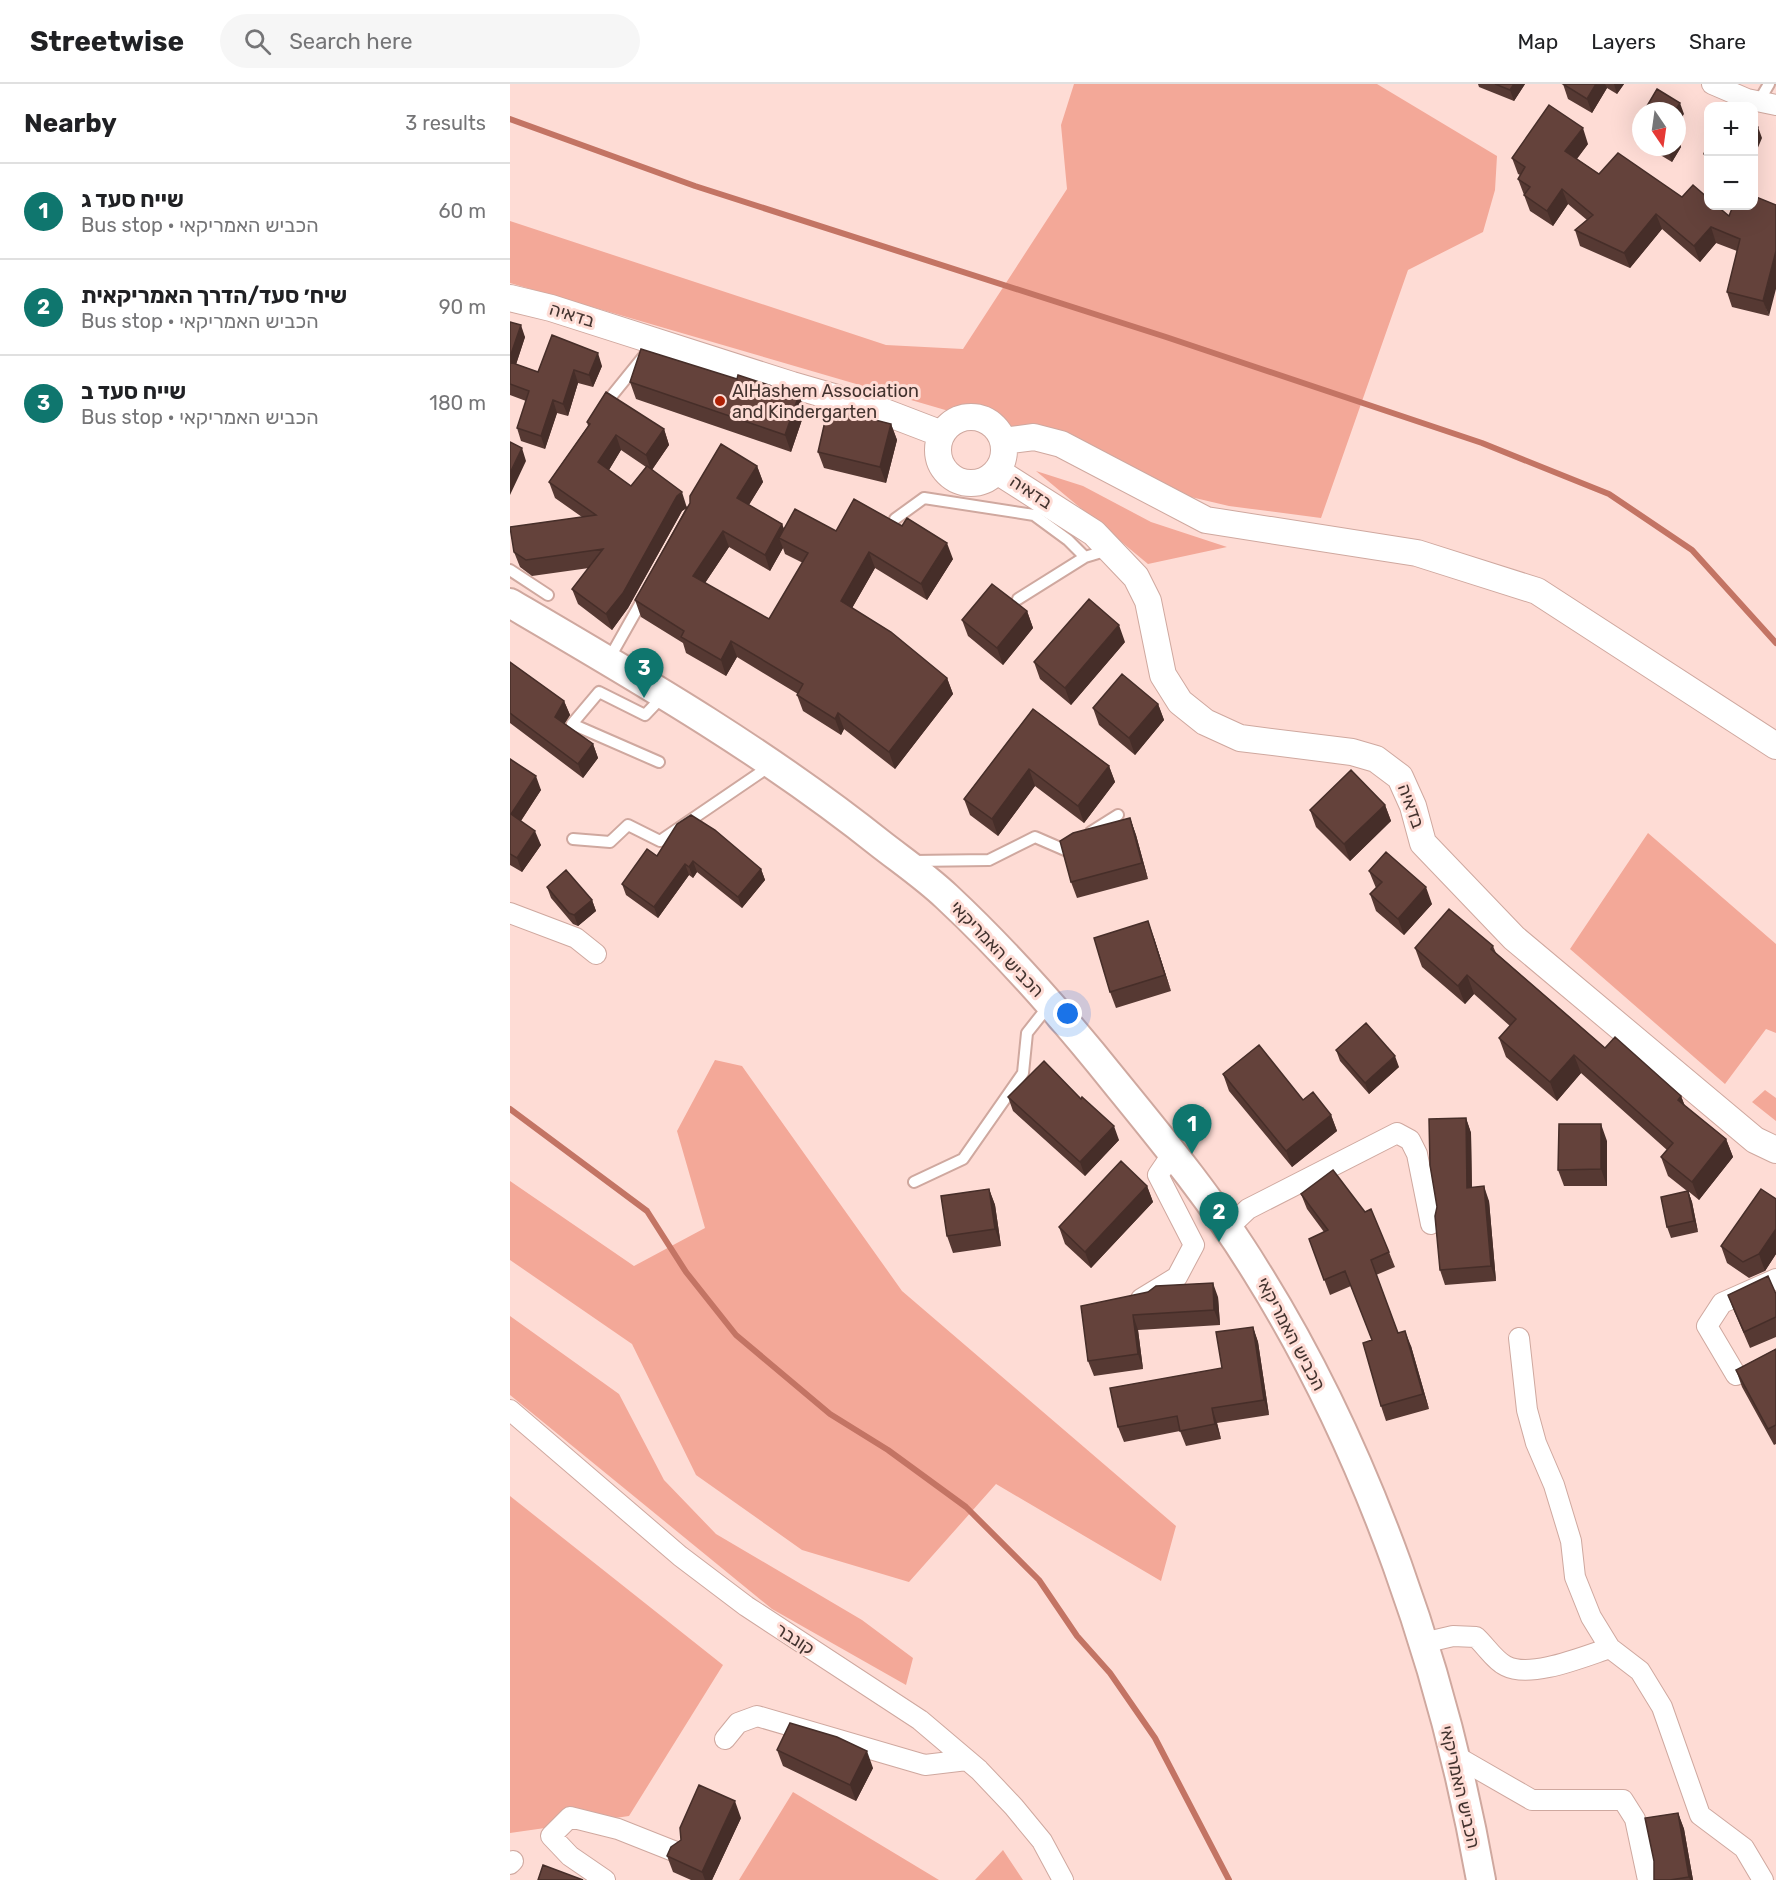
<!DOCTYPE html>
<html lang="en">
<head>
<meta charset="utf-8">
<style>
	body { margin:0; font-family:Rubik,Heebo,sans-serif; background:#f6f6f6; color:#202124 }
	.controls { position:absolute; right:18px; top:18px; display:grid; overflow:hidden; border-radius:12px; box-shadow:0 6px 24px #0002 }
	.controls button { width:54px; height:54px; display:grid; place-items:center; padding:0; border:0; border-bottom:2px solid #e0e0e0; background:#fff; color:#202124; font:30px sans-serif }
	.compass { position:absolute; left:1122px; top:18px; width:54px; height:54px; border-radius:50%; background:#fff; box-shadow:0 6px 24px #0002; rotate:167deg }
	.you { position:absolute; left:558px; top:930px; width:21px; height:21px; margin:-15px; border:4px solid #fff; border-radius:50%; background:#1a73e8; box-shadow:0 0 0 9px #1a73e833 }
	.badge { display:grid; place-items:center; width:39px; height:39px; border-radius:50%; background:#0f766e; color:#fff; font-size:20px; font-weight:700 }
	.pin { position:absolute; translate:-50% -50px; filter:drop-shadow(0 2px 3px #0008) }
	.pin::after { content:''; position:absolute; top:32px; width:21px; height:18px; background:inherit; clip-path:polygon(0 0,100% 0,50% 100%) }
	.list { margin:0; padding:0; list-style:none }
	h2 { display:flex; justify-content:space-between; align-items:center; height:78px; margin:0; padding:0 24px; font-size:26px }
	h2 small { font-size:20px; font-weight:400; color:#757577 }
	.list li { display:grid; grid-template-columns:39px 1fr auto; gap:18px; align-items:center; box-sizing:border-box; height:96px; padding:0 24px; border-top:2px solid #e0e0e0 }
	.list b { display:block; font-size:22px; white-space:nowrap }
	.list p { margin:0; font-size:20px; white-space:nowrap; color:#757577 }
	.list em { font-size:20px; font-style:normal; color:#757577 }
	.icon { flex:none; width:33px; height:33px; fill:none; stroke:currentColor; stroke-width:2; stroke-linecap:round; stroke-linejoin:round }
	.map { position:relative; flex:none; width:1266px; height:1796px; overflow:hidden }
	header { display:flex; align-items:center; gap:36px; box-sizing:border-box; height:84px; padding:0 30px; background:#fff; border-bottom:2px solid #e0e0e0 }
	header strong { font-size:28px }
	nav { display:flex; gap:33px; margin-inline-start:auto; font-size:21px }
	.search { width:420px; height:54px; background:#f6f6f6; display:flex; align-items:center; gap:15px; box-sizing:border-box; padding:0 21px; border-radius:33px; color:#757577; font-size:22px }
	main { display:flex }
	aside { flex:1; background:#fff }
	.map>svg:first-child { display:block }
	.green { fill:#f3a898 }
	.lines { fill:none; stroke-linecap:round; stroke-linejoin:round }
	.stream { stroke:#c37464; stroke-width:6 }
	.service-casing { stroke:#cfa89f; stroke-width:14 }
	.minor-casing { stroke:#cfa89f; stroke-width:22 }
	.tertiary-casing { stroke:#cfa89f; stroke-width:28 }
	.secondary-casing { stroke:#cfa89f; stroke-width:32 }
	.service { stroke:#fff; stroke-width:10 }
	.minor { stroke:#fff; stroke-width:20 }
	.tertiary { stroke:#fff; stroke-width:26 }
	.secondary { stroke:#fff; stroke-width:28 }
	.wall { fill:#563933; fill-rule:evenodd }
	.shaded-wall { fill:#462e29 }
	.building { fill:#64423b; stroke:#462e29; stroke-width:1.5 }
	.poi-dot { fill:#af2105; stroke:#fedcd5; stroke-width:2 }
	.labels { text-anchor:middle; stroke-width:6; stroke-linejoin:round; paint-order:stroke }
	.street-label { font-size:18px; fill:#43332f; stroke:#fedcd5 }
	.poi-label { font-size:18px; fill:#43332f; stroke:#fedcd5; text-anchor:start }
</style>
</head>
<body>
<header>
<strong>Streetwise</strong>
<div class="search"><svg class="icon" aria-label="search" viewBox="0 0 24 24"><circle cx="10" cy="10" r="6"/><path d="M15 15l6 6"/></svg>Search here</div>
<nav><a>Map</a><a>Layers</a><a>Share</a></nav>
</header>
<main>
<aside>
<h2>Nearby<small>3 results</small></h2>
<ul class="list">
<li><span class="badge">1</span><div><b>שייח סעד ג</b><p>Bus stop · הכביש האמריקאי</p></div><em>60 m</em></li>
<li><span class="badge">2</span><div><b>שיח׳ סעד/הדרך האמריקאית</b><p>Bus stop · הכביש האמריקאי</p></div><em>90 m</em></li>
<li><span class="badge">3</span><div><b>שייח סעד ב</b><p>Bus stop · הכביש האמריקאי</p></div><em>180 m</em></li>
</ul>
</aside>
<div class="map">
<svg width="1266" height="1796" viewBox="0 0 1266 1796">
	<rect width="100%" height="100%" fill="#fedcd5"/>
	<path class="green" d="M564,0H867L987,72L985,106L973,148L898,186L811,434L719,422L668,410L473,337L0,199V137L376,261L453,265L557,105L551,41Z
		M526,387L573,402L641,438L717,463L638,480Z
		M1138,749L1266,860V949L1256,945L1215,1000L1060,865Z
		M205,976L232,982L392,1207L666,1442L651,1497L486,1400L399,1498L292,1466L186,1391L122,1260L0,1176V1097L124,1182L195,1144L167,1047Z
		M1255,1006L1266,1014V1037L1242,1018Z
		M0,1232L109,1310L154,1396L206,1450L352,1536L403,1574L396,1601L262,1525L0,1311Z
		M0,1412L213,1581L119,1732L0,1749Z
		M283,1708L429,1796H229Z
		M493,1766L513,1796H465Z"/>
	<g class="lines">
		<path class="stream" d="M0,35L185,102L656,253L972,359L1099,410L1182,466L1266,559
			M0,1025L137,1127L176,1188L226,1251L320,1330L378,1366L456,1423L529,1496L567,1552L600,1589L645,1654L719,1796"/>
		<defs>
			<path id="service" d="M1249,17L1259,0
				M100,314L134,272
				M385,435L414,414L524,431L558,456L575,473L598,466
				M0,486L38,511
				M508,515L575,473
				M99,575L134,513
				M149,678L62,640L89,608L135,631L154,611
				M581,748L608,731
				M63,755L100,758L118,741L150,757L260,682
				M403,777L479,776L525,753L555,766L563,760
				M404,1098L453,1075L513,989L517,949L540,920"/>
			<path id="minor" d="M1202,0L1237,15L1266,21
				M0,829L66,854L86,870
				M718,1144L738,1125L887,1049L900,1056L907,1070L921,1140
				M631,1215L667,1193L684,1161L648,1091L663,1069
				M1009,1254L1017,1326L1026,1359L1044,1401L1061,1457L1065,1493L1081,1533L1100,1564
				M1226,1291L1197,1242L1212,1219L1266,1195
				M0,1326L170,1472L236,1522L410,1636L469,1686L504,1723L532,1757L553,1796
				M913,1559L943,1552L966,1553C975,1561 985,1577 996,1582C1021,1595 1075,1572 1100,1564L1130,1587L1152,1623L1190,1731L1234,1764L1253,1796
				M215,1655L228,1639L247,1632L415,1681L457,1676
				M942,1670L1022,1716H1113L1125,1735L1138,1796
				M0,1780L3,1777
				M95,1796L60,1772L41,1752L60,1733L108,1745L166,1768"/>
			<path id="tertiary" d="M0,214L41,224L282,301L372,327L432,350
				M428 366a33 33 0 1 1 66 0a33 33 0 1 1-66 0Z
				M493,357L524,353L551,360L696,436L907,469L1027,507L1266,662
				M487,387L584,449L626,493L638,517L653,591L670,618L695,638L730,654L842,668L866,675L890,693L903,722L913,759L1004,854L1245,1056L1266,1066"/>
			<path id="secondary" d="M0,519C128,594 256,668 372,761C394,778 417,794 437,813C498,870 554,934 606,999C655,1059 705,1120 746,1187C859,1367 934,1587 971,1796"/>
		</defs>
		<use href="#service" class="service-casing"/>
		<use href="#minor" class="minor-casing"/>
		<use href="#tertiary" class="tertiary-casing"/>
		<use href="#secondary" class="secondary-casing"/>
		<use href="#service" class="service"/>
		<use href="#minor" class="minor"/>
		<use href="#tertiary" class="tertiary"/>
		<use href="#secondary" class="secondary"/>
	</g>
	<path class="wall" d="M968,0H1015L1004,17L969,3Z
		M1053,0H1114L1107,10L1097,4L1082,29L1058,15Z
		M1131,32V59L1127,57L1123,46Z
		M1167,52L1171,63L1162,78L1137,63H1167Z
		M1078,60L1067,75L1089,90L1172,113L1219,132L1223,122L1259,232L1222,223L1217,208L1227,167L1206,159L1190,178L1152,145L1120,184L1070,162L1065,146L1077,136L1058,120L1043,142L1020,127L1008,95L1010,91L1008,90L1002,74Z
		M1198,60V81L1194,70Z
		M0,238L15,253L6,280L28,288L92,282L83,303L68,299L58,332L47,329L35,365L11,357L7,344L16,317L0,311Z
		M120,298L295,327L281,368L126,315Z
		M77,338L154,345L159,361L142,386L177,423L247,382L253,398L239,421L272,440L274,445L326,447L443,475L417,516L365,484L342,524L437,594L443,610L385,685L334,645L331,651L293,627L287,611L288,610L227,573L216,592L176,569L173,559L131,533L125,516L176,424L172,427L118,524L102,546L68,520L62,505L79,484L22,492L10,483L4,468L72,433L45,414L39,398L78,342ZM111,366L136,383L121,402L99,386ZM219,463L260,487L273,464L275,470L293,479L259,535L195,499Z
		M381,340L387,356L376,399L314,384L308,368Z
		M517,527L523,544L493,581L458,552L452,536Z
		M615,558L561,621L530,595L524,578Z
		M0,578L54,617L60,631L54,640L83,660L88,674L73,694L0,639Z
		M648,620L654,636L625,671L589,641L583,624Z
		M523,625L599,682L605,698L574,739L525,702L488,752L460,731L454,715Z
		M0,675L31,706L11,737L31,761L12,788L0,781Z
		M875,721L881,737L840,777L806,743L800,726Z
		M620,734L626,751L638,795L567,814L561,798Z
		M147,772L251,785L255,796L232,824L187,788L183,794L179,791L148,834L116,811L112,800Z
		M859,787L922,820L894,851L866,827L860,810L866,804Z
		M37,803L82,816L86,827L68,842L63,840L41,814Z
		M644,854L661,907L606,924L600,908Z
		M983,862L986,869L1095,964L1171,1012L1175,1022L1216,1055L1223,1073L1189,1116L1178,1107L1182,1118L1188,1148L1161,1154L1157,1143L1177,1107L1158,1092L1151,1073L1157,1066L1071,989L1047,1017L996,973L989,954L1000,942L964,910L955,920L912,883L905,864Z
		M826,966L889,983L859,1010L830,977Z
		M713,990L793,1016L821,1031L827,1047L782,1083L719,1007Z
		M498,1013L609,1056L575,1092L503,1027Z
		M956,1034L961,1049L962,1103L979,1117L986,1197L935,1201L930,1186Z
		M1097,1057V1102H1054L1048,1086Z
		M637,1102L643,1118L581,1184L555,1160L549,1143Z
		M479,1105L485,1121L491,1162L443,1169L437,1152Z
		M791,1110L879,1168L885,1183L866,1191L888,1249L901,1262L919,1325L876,1337L871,1322L862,1256L841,1202L820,1211L799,1155L814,1148L797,1125Z
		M1266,1115V1170L1255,1187L1239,1194L1217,1179L1211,1162Z
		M638,1208L708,1213L710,1241L628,1246L633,1285L584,1292L578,1277Z
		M1266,1210V1253L1240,1264L1224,1227L1218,1211Z
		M743,1243L748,1258L759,1331L707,1339L711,1355L676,1362L670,1347L614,1358L608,1343L712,1284Z
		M1266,1265V1360L1264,1361L1232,1303L1226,1286Z
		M267,1666L363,1684L346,1717L273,1682Z
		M1168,1729L1174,1745L1183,1796H1144Z
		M231,1734L202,1796H181L163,1788L157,1772L171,1756Z"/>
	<path class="shaded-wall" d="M1004,0H1015L1004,17L1000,6Z
		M1086,0H1095L1097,4L1082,29L1077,15Z
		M1104,0H1114L1107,10Z
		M1170,19L1174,30L1167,41V27H1165Z
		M1248,43L1252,54L1244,73V53Z
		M1073,44L1078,60L1061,82L1055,67Z
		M1167,52L1171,63L1162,78L1158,67L1161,63H1167Z
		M1052,105L1058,120L1043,142L1037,127Z
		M1146,130L1152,145L1120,184L1114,169Z
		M1201,143L1206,159L1190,178L1184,162Z
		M1266,167V205L1259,232L1253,217Z
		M11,241L15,253L3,290L0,282V273Z
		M88,269L92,282L83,303L79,291Z
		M64,286L68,299L58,332L53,320Z
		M289,311L295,327L281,368L275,351Z
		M43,316L47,329L35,365L31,352Z
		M381,340L387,356L376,399L370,383Z
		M154,345L159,361L141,387L136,371Z
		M106,351L111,366L94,394L88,378Z
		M12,364L16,377L0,411V389Z
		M247,382L253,398L233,430L227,414Z
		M172,408L177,424L172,427L118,524L102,546L96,530L167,412Z
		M272,440L278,456L269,454L273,464L260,487L255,471Z
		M213,447L219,463L189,508L183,492Z
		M437,459L443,475L417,516L411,500Z
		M359,468L365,484L337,533L331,517Z
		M517,527L523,544L493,581L487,564Z
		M609,541L615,558L561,621L555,604Z
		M221,557L227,573L216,592L211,576Z
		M437,594L443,610L385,685L379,668Z
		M54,617L60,631L50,647L45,633Z
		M648,620L654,636L625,671L619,654Z
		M328,629L334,645L331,651L325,635Z
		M83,660L88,674L73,694L68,680Z
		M599,682L605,698L574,739L568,722Z
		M519,685L525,702L488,752L482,735Z
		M26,692L31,706L6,744L1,730Z
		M875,721L881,737L840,777L834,760Z
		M620,734L626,751L638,795L632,779Z
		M25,747L31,761L12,788L7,774Z
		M183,777L187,788L183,794L179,783Z
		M175,780L179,791L148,834L144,823Z
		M251,785L255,796L232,824L228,813Z
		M916,803L922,820L894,851L888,835Z
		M82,816L86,827L68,842L64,831Z
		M638,837L644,854L661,907L655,891Z
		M957,891L964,910L955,920L948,902Z
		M1064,971L1071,989L1047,1017L1040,998Z
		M885,972L889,983L859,1010L855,999Z
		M1171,1012L1178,1031L1168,1016Z
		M821,1031L827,1047L782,1083L776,1067Z
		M956,1034L961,1049L962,1119L957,1104Z
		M1091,1040L1097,1057V1102L1091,1085Z
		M604,1042L609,1056L575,1092L570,1078Z
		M1216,1055L1223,1073L1189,1116L1182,1098Z
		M637,1102L643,1118L581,1184L575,1168Z
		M974,1102L979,1117L986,1197L981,1182Z
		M479,1105L485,1121L491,1162L485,1145Z
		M1178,1107L1182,1118L1188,1148L1184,1137Z
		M1266,1145V1170L1255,1187L1249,1170Z
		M703,1199L708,1213L710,1241L704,1226Z
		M623,1231L628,1246L633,1285L628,1270Z
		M743,1243L748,1258L759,1331L754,1316Z
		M895,1247L901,1262L919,1325L913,1310Z
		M702,1324L707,1339L711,1355L705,1340Z
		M357,1667L363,1684L346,1717L340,1701Z
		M225,1717L231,1734L202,1796H195L192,1788Z
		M1168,1729L1174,1745L1183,1796H1180L1179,1793Z"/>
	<path class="building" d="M985,0H1004L1000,6Z
		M1053,0H1086L1077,15Z
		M1147,5L1170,19L1165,27H1134Z
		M1039,21L1073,44L1055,67L1089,90L1108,69L1172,113L1183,101L1198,114V122H1207L1219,132L1223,122H1244V112L1266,121V167L1253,217L1217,208L1230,155L1201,143L1184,162L1146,130L1114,169L1065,146L1083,131L1052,105L1037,127L1014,111L1020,103L1008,95L1015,83L1002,74Z
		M1131,32V50L1123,46Z
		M1244,41L1248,43L1244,53Z
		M1198,60V72L1194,70Z
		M1151,63H1161L1158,67Z
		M0,238L11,241L0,273Z
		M42,251L88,269L79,291L64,286L53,320L43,316L31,352L7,344L19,307L0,300V278L28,288Z
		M131,265L227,295L228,291L289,311L275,351L120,298Z
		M96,308L154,345L136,371L106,351L88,378L121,402L137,382L172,408L167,412L113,509L96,530L62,505L93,465L16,476L4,468L0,443L86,431L39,398L80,340L77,338Z
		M318,324L381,340L370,383L308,368Z
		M0,358L12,364L0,389Z
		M211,360L247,382L227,414L272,440L255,471L213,447L183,492L259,535L298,469L269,454L285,425L326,447L344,415L392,442L397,434L437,459L411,500L359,468L331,517L381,548L437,594L379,668L328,629L325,635L287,611L293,600L221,557L211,576L171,553L174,547L125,516L180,419V412Z
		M482,500L517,527L487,564L452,536Z
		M579,515L609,541L555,604L524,578Z
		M0,578L54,617L45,633L83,660L68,680L0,629Z
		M612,590L648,620L619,654L583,624Z
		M523,625L599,682L568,722L519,685L482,735L454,715Z
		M0,675L26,692L1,730L25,747L7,774L0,770Z
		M841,686L875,721L834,760L800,726Z
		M181,731L205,746L251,785L228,813L183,777L179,783L175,780L144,823L112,800L137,765L147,772L167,740Z
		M620,734L632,779L561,798L550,757L563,749Z
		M876,768L916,803L888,835L860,810L872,798L859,787Z
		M56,786L82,816L64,831L59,829L37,803Z
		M939,825L983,862L981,865L1095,964L1105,953L1171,1012L1168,1016L1216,1055L1182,1098L1151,1073L1163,1059L1064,971L1040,998L989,954L1006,935L957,891L948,902L905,864Z
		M638,837L655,891L600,908L584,854Z
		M856,939L885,972L855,999L826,966Z
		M749,961L793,1016L803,1008L821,1031L776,1067L713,990Z
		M534,977L571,1015L572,1013L604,1042L570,1078L498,1013Z
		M956,1034L957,1104L974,1102L981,1182L930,1186L925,1132L927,1123L920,1081L919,1035Z
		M1049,1040H1091V1085L1048,1086Z
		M611,1077L637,1102L575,1168L549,1143Z
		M823,1086L855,1128L861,1125L879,1168L861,1176L888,1249L895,1247L913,1310L871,1322L853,1259L862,1256L835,1187L814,1196L799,1155L818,1146L791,1110Z
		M479,1105L485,1145L437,1152L431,1112Z
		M1251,1105L1266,1115V1145L1249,1170L1233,1178L1211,1162Z
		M1178,1107L1184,1137L1157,1143L1151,1113Z
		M1258,1192L1266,1210V1233L1234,1248L1218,1211Z
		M703,1199L704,1226L623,1231L628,1270L578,1277L571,1222L638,1208L646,1202Z
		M743,1243L754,1316L702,1324L705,1340L670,1347L667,1332L608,1343L600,1304L712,1284L706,1248Z
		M1266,1265V1341L1258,1345L1226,1286Z
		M280,1639L327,1653L357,1667L340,1701L267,1666Z
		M189,1701L225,1717L192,1788L157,1772L161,1763L171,1756L170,1744Z
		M1168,1729L1179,1793L1160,1796H1144V1777L1135,1734Z
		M33,1781L73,1796H28Z"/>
	<circle class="poi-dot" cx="210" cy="317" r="6"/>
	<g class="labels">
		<g class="street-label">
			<text transform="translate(62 231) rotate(17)" y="6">בדאיה</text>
			<text transform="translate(521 408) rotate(33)" y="6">בדאיה</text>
			<text transform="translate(901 722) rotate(70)" y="6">בדאיה</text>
			<text transform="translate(487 865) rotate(46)" y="6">הכביש האמריקאי</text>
			<text transform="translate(781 1250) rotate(62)" y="6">הכביש האמריקאי</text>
			<text transform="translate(285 1555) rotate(33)" y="6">קונבר</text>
			<text transform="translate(950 1703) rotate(77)" y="6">הכביש האמריקאי</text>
		</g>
		<g class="poi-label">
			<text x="222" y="313">AlHashem Association<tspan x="222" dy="21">and Kindergarten</tspan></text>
		</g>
	</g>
</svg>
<div class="controls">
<button>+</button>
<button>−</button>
</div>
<svg class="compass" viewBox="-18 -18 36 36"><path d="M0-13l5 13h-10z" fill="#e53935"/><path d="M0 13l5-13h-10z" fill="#757577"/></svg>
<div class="you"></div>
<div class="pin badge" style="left:682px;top:1070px">1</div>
<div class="pin badge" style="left:709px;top:1158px">2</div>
<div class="pin badge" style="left:134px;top:614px">3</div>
</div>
</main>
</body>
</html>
